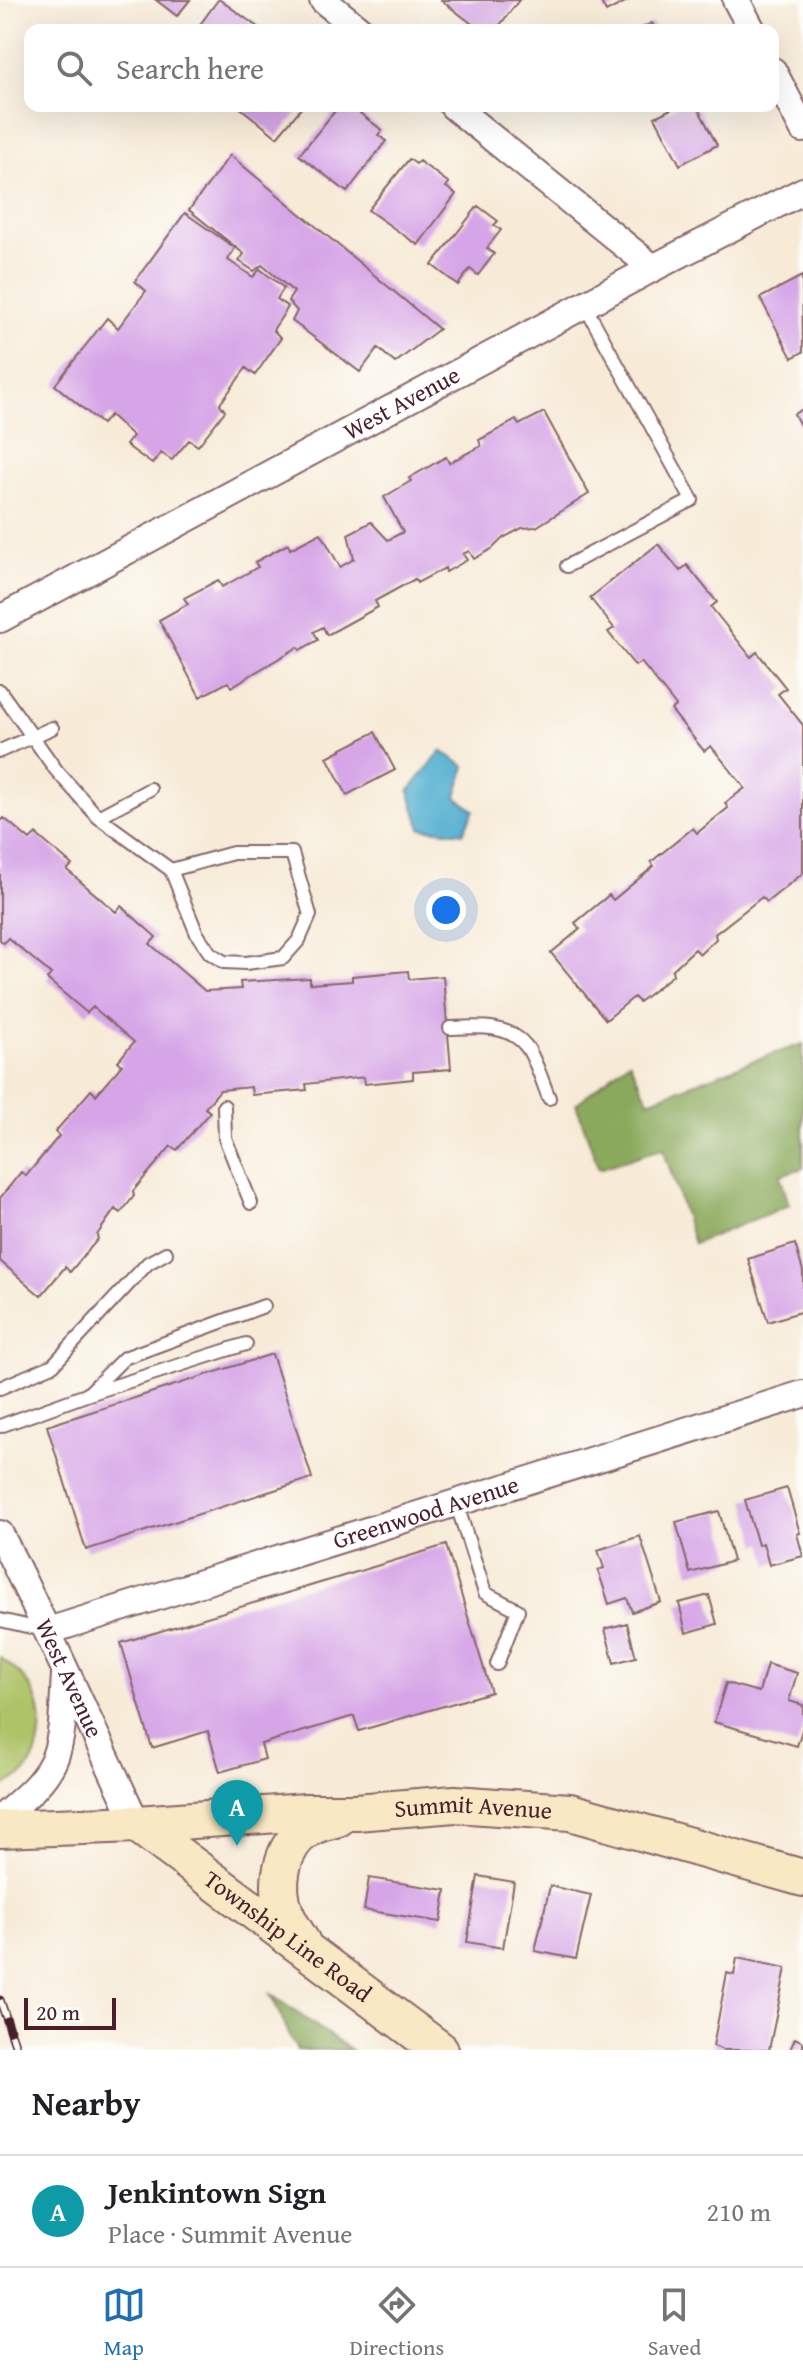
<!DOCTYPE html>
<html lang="en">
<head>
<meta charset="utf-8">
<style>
	body { margin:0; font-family:"Gentium Book Plus",serif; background:#f6f6f6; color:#202124 }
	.scale { position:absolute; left:24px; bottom:20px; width:92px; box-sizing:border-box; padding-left:8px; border:4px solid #4a1f2b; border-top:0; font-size:22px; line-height:28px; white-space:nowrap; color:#4a1f2b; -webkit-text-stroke:6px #fdfcf7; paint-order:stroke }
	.you { position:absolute; left:446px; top:910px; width:28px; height:28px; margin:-20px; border:6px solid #fff; border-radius:50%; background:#1a73e8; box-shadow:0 0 0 12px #1a73e833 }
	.badge { display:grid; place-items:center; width:52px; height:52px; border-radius:50%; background:#1f6fb2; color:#fff; font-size:26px; font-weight:700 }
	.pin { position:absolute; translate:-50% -66px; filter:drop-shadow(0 2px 4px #0008) }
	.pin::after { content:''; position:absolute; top:42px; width:28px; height:24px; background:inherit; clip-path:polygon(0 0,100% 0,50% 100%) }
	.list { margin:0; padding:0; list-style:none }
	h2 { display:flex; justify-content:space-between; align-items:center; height:104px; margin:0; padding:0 32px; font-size:34px }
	h2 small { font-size:26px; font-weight:400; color:#757577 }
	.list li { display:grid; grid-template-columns:52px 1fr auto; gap:24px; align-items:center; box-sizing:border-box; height:112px; padding:0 32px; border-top:2px solid #e0e0e0 }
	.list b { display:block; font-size:30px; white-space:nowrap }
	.list p { margin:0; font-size:26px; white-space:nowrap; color:#757577 }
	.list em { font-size:26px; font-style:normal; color:#757577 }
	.icon { flex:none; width:44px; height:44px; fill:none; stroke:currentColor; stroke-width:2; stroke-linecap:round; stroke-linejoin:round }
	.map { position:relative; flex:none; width:803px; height:2050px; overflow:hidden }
	.search { position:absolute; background:#fff; box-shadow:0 8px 32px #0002; left:24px; right:24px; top:24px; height:88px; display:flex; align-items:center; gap:20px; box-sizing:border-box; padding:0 28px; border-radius:16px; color:#757577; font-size:30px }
	.sheet { height:216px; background:#fff }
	nav { display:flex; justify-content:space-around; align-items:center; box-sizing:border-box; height:112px; border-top:2px solid #e0e0e0; background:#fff; font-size:22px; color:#757577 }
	nav a { display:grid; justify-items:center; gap:4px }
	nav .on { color:#1f6fb2 }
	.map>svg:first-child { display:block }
	.green { fill:#aec367; stroke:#7c7149; stroke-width:2 }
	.forest { fill:#8aa95c; stroke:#6a6444; stroke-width:2 }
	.water { fill:#51afd0; stroke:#4e677e; stroke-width:2 }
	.building { fill:#d6a5e7 }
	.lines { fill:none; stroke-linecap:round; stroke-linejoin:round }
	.lane-casing { stroke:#876668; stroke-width:16 }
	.street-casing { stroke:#876668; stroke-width:30 }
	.secondary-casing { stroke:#876668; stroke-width:40 }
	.lane { stroke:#fff; stroke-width:12 }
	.street { stroke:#fff; stroke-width:26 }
	.secondary { stroke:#f8e8c3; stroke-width:36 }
	.rail-casing { stroke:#4a1f2b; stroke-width:9 }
	.rail { stroke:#fdfcf7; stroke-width:6; stroke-dasharray:18; stroke-linecap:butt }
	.labels { text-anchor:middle; stroke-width:6; stroke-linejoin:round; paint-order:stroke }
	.street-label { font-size:24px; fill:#4a1f2b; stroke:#fdfcf7 }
</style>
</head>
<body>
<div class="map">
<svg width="803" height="2050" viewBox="0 0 803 2050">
	<rect width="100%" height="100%" fill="#fdfcf7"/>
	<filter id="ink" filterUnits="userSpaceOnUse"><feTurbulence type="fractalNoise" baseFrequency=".0125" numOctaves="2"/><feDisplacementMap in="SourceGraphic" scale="16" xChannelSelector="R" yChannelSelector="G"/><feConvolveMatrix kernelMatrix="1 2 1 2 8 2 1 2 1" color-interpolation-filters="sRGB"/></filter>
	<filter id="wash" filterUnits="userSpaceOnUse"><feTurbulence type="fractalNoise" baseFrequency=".006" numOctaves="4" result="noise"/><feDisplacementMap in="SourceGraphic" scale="32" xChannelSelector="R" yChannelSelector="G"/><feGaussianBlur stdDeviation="1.8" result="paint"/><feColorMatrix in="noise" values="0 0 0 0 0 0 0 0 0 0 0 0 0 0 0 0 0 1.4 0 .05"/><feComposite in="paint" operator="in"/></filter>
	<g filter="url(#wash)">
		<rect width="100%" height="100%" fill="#f7ebd8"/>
		<path class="green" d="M0,1657C12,1667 28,1679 34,1694C46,1720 42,1761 17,1779C12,1783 5,1785 0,1787Z"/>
		<path class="forest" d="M803,1044V1168L780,1175L789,1205L694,1244L663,1148L599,1169L576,1104L629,1061L649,1101L752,1061Z
			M270,1994L351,2050H297Z"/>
		<path class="water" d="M441,751L465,766L456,797L474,810L463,833L421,828L409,791Z"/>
		<g id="blocks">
			<path class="building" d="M156,0H190L177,16Z
				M218,0H220L262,30H196Z
				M441,0H519L496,30H480Z
				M600,0H629L606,12Z
				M652,23L656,30H638Z
				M238,106H303L277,137Z
				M339,106H344L350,111L353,108L382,130L378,135L386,141L347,192L299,155Z
				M677,106H697L717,145L680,165L655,117Z
				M230,155L439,329L395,363L378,348L360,372L292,321L297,311L288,301L294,292L262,265L254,271L239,261L244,254L189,210Z
				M409,159L416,164L419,161L449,183L446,187L456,194L418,245L368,210Z
				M478,206L498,221L494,225L501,230L487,248L494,254L478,275L470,269L458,285L432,265Z
				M185,213L235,248L228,260L253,277L260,269L284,288L277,299L288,307L273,330L281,338L255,375L246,368L220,404L225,411L198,446L189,440L172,460L161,453L152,464L126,445L133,436L110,415L102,424L55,385L107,318L118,328L146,291L135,281Z
				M802,276L803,352L792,358L760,298Z
				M803,409V431L794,414Z
				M544,412L589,494L536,527L522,528L503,538L493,548L474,559L469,551L463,554L467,560L446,572L445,568L417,583L415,579L375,601L378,607L327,635L323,627L314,632L318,640L300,650L298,647L231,687L228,682L200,697L159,620L188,604L184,598L218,580L222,587L258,567L255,562L288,544L290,549L321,533L340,567L354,559L348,534L371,522L388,540L403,532L384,497L411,481L409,478L446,457L449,463L481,446L479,440L516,420L519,425Z
				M658,544L680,571L687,565L717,602L711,607L751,657L757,652L786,688L778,694L803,725V873L767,902L762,897L715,934L716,939L700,954L695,949L672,970L673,975L639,1002L634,997L606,1020L551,953L580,929L575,923L609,895L613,900L654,866L651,862L693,828L697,833L728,808L725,803L745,788L711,746L704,751L671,710L676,706L641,662L635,666L608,632L614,628L590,598Z
				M375,732L395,770L347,795L327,757Z
				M4,818L30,840L36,834L72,865L67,870L116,912L121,906L156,937L150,944L205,991L241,989L240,982L310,978V984L352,981V976L408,971L409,979L443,976L451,1069L413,1072V1079L365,1084L364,1077L306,1084L307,1090L252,1095L251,1087L220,1090L205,1108L210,1112L177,1150L171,1146L133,1191L134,1196L121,1213L115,1209L97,1235L98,1239L70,1272L65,1267L41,1296L0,1261V1198L21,1172L26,1176L59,1136L55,1132L91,1090L96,1095L122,1065L118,1061L134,1042L93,1007L87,1013L47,979L51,974L8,938L4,943L0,940V822Z
				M795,1244L803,1271V1311L768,1322L748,1259Z
				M272,1354L312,1478L86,1550L47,1426Z
				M787,1488L800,1533L797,1534L803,1556L769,1565L763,1543L758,1545L745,1500Z
				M719,1511L733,1561L690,1573L676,1522Z
				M640,1536L661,1602L632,1612L627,1598L609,1604L598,1570L604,1568L598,1550Z
				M446,1545L491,1692L359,1731L354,1716L261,1744L265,1759L220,1772L208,1731L152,1748L121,1643Z
				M709,1595L717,1624L686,1633L679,1603Z
				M627,1623L636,1657L614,1663L605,1629Z
				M767,1664L797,1673L789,1701L803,1705V1727L797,1746L714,1722L726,1683L759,1692Z
				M478,1876L514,1882L503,1948L467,1942Z
				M369,1878L446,1890L441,1922L364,1910Z
				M550,1886L591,1895L576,1959L535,1951Z
				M737,1958L786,1968L769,2050H723L713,2046L727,1973L734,1975Z
				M795,2038L803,2042V2050H790Z"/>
		</g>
	</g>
	<g filter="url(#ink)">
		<use href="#blocks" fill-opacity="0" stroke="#876668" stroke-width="2"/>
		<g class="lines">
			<defs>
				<path id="lane" d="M567,566L692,500L585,306
					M0,691L56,770L98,817L171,870L197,934L210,953L224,962L246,963L283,958L299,940L310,915L292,853H233L171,870
					M0,751L52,728
					M98,817L150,789
					M450,1028C476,1027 508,1023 526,1046C535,1057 543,1084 549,1098
					M224,1106L225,1138L251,1203
					M0,1388L53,1365L148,1263L166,1253
					M88,1394L124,1358L264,1306
					M0,1426L86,1395L246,1344
					M456,1502L485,1593L518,1610L497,1664
					M0,1620L44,1630"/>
				<g id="street">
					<path d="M323,0L360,30"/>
					<path d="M736,0L752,30"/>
					<path d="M773,71L803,129"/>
					<path d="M453,106L653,268"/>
					<path id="s1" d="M0,619L653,268L803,191"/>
					<path id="s2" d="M0,1534C48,1629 91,1727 137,1824"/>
					<path id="s3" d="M48,1631L803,1394"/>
					<path d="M0,1819C20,1801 45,1783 55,1757C64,1733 63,1701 65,1675"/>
				</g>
				<g id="secondary">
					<path id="s4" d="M137,1824L440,2050"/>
					<path id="s5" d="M0,1829L137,1824L306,1812H356L455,1804L570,1812L803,1878"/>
					<path d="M302,1943C297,1934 290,1925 286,1915C274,1887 280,1846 308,1829C316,1823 329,1821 338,1818"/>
				</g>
			</defs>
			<use href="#lane" class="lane-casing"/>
			<use href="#street" class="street-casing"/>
			<use href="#secondary" class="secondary-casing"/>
			<use href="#lane" class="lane"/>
			<use href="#street" class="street"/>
			<use href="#secondary" class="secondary"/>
			<defs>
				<path id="rail" d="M0,2000L17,2050"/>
			</defs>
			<use href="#rail" class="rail-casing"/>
			<use href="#rail" class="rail"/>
		</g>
	</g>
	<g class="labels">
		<g class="street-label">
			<text dy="8" stroke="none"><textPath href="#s1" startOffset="456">West Avenue</textPath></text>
			<text dy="8" stroke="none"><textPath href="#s3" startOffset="396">Greenwood Avenue</textPath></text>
			<text dy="8" stroke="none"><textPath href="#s2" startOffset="160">West Avenue</textPath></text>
			<text dy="8" stroke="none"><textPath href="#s5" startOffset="474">Summit Avenue</textPath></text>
			<text dy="8" stroke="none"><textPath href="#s4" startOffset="188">Township Line Road</textPath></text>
		</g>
	</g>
</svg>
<div class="scale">20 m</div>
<div class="you"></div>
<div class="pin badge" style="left:237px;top:1846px;background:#0f9aa8">A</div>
<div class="search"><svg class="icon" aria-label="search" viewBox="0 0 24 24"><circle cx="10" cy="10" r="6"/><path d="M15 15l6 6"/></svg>Search here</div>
</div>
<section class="sheet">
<h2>Nearby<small></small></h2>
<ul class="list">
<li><span class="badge" style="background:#0f9aa8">A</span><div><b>Jenkintown Sign</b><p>Place · Summit Avenue</p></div><em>210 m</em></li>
</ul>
</section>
<nav>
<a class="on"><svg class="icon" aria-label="map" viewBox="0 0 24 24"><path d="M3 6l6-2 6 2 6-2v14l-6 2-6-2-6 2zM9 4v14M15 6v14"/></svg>Map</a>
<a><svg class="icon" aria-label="directions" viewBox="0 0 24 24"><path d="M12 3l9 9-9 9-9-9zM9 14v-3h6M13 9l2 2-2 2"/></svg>Directions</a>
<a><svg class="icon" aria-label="saved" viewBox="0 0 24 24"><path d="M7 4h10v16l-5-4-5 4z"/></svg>Saved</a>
</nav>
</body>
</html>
